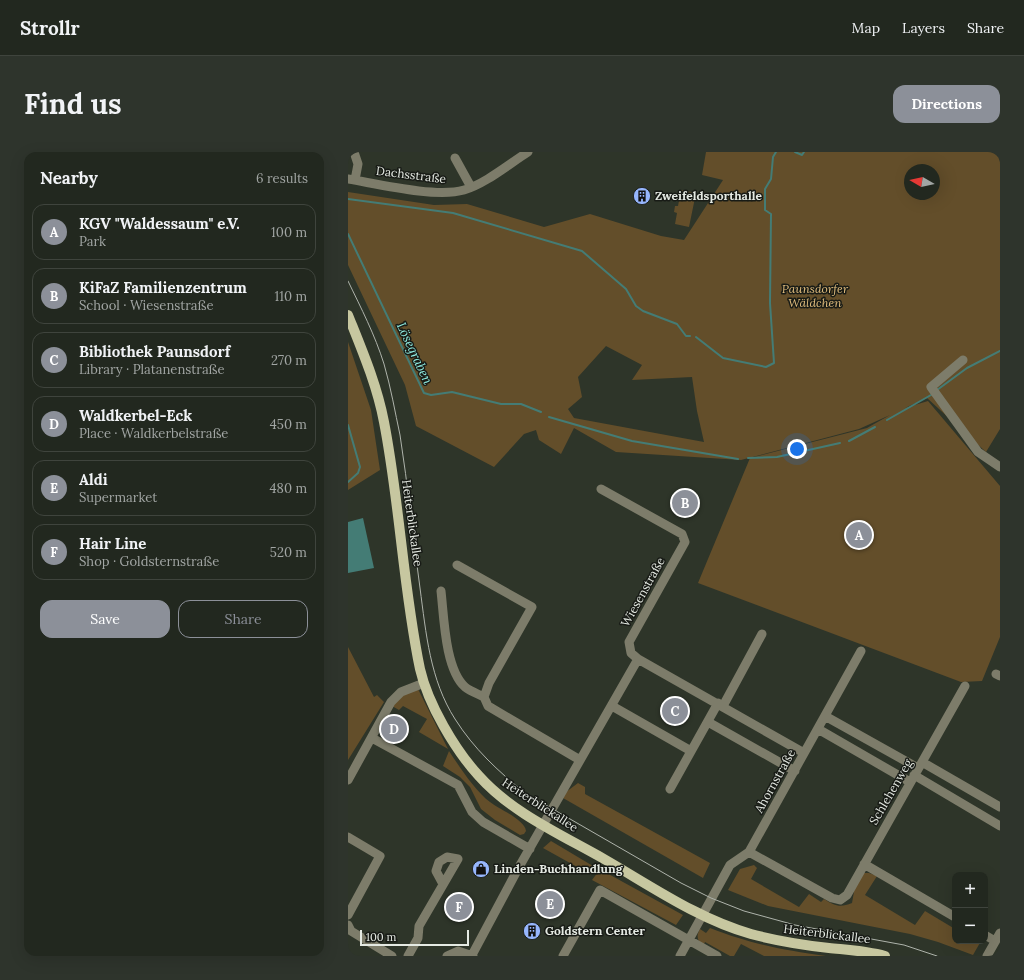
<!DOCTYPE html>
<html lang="en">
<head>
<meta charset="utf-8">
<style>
	body { margin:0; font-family:Lora,serif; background:#2e342c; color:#f1f3f6 }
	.controls { position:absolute; right:12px; bottom:12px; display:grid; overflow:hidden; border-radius:8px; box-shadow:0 4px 16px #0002 }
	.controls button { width:36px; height:36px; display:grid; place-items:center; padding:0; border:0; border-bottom:1px solid #3f443d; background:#22281f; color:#f1f3f6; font:20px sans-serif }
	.compass { position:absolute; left:556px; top:12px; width:36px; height:36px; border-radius:50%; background:#22281f; box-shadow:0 4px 16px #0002; rotate:279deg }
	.scale { position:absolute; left:12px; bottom:10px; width:109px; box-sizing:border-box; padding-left:4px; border:2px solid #e5eae3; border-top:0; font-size:11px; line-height:14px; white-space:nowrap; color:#e5eae3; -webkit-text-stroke:3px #181b16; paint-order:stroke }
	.you { position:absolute; left:449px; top:297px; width:14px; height:14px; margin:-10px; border:3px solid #fff; border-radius:50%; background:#1a73e8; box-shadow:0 0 0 6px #1a73e833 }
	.badge { display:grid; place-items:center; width:26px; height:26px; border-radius:50%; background:#8c9099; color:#fff; font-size:13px; font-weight:700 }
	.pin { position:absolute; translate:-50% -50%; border:2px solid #fff; box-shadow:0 1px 4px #0006 }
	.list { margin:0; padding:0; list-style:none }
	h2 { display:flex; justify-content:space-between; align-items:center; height:52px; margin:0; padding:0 16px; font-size:17px }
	h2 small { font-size:13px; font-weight:400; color:#a2a6a4 }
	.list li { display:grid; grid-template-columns:26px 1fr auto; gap:12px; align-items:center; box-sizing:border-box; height:56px; margin:0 8px 8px; padding:0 8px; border:1px solid #3f443d; border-radius:12px }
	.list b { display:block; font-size:15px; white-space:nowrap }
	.list p { margin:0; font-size:13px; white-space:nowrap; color:#a2a6a4 }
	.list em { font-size:13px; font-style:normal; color:#a2a6a4 }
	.actions { display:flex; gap:8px; padding:12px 16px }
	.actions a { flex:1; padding:9px 0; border:1px solid #8c9099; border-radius:12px; text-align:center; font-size:14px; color:#8c9099 }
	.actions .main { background:#8c9099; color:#fff }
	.map { position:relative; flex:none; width:652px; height:804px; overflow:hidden; border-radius:12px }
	header { display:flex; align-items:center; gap:24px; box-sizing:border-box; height:56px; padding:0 20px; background:#22281f; border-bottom:1px solid #3f443d }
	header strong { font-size:19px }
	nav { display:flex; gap:22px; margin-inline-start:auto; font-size:14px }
	.intro { display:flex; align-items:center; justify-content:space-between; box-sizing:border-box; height:96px; padding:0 24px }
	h1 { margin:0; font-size:28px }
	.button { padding:10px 18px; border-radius:12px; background:#8c9099; color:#fff; font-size:14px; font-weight:700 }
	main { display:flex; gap:24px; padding:0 24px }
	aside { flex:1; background:#22281f; border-radius:12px; box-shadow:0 4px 16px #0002 }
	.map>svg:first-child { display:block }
	.green { fill:#634e2a; fill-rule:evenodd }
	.water { fill:#447c75 }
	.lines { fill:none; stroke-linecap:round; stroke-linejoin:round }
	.stream { stroke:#447c75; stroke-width:2 }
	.minor { stroke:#7d7c6a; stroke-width:9 }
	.major { stroke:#c7c7a0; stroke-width:10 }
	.tram { stroke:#aeb3ab; stroke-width:1 }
	.labels { text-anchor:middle; stroke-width:3; stroke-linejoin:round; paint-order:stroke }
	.street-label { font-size:12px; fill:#e5eae3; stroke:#181b16 }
	.poi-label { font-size:12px; font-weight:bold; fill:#e5eae3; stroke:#181b16; text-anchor:start }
	.park-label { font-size:12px; font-style:italic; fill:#e0bc7d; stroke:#181b16 }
	.water-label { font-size:13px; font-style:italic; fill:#91eee3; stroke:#181b16 }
</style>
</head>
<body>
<header>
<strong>Strollr</strong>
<nav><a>Map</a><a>Layers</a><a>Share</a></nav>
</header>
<div class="intro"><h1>Find us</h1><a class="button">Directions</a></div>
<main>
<aside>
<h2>Nearby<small>6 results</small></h2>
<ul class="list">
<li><span class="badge">A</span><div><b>KGV &quot;Waldessaum&quot; e.V.</b><p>Park</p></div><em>100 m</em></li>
<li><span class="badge">B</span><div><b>KiFaZ Familienzentrum</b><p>School · Wiesenstraße</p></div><em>110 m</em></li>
<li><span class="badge">C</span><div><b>Bibliothek Paunsdorf</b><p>Library · Platanenstraße</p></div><em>270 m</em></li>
<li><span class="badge">D</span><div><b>Waldkerbel-Eck</b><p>Place · Waldkerbelstraße</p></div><em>450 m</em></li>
<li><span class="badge">E</span><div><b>Aldi</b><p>Supermarket</p></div><em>480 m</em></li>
<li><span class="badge">F</span><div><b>Hair Line</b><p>Shop · Goldsternstraße</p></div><em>520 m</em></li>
</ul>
<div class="actions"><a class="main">Save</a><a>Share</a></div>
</aside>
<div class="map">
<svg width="652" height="804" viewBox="0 0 652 804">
	<rect width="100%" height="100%" fill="#2e3529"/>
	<path class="green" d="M358,0H652V277L638,300L579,246L557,256L580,249L652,334V485L634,529L613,530L350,431L402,306L519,276L542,263L511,277L393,308L268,300L226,276L213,302L191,288L188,278L176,282L146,315L68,274L57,233L0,113V40L86,53L119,52L196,75L242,62L313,84L336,88L375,28L354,23ZM562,18H586V42H562ZM258,194L294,213L284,228L344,225L349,259L356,290L226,266L220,257L234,245L230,225Z
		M333,38L348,41L341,75L327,72L329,61L326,60L327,54H330Z
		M0,190L23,258L32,318L0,338Z
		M0,495L26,545L29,543L36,550L0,608Z
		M69,535L100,597L71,580L79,567L55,554L51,558L44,554L54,542Z
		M101,599C111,614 127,639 142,650C151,657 177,668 178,679L176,682L172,683L147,668L133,657L122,635L112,625L95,614Z
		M230,631L237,635V642L362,711L355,726L215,646L218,640Z
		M203,689L250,717L240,721L195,696Z
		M406,713L409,716L403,727L451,755L461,742L473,750L476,747C487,754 492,756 504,751L507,734L515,721H521L529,724L517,743L567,773L577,759L607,777V789H633L625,803L590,790L562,782L420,754L380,738L392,717Z
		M255,719L335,763L328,773L244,728L250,720Z
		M362,776C403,792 434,798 478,804H416L393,792L386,804H382L357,790L355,794C349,788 348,784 352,777L358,781Z"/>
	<path class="water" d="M15,366L26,416L0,421V370Z"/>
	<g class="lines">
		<path class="stream" d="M447,0L454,3L456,0
			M0,47L105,61L234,99L278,137L288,154L295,159L329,172L338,184H342
			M0,82L76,241L83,243L104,240L153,252H173L193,260
			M348,185L375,206L418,215L426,211L422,151L423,62L417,58V37L423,27L425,5L428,0
			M589,238L619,216L652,199
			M201,265L284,289L390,307
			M539,268L583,243
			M0,273L12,315L10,321L0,330
			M501,289L527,275
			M400,306L429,305L492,291"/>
		<path class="minor" d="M6,0L10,12L7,28
			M107,6L123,35
			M0,27C30,32 88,46 116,38C137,32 161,12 180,0
			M615,208L583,235L630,300L652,315
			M109,413L184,455L141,531L136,545L140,554L232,608
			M93,439C96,465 97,517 117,535C122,539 130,542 136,545
			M290,507L456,601
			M648,522L652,524
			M264,554L343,599
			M375,554L414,482
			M477,564L570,616
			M360,570L447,619
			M470,577L562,630
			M24,586L110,633L124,660L135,670L182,697
			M574,610L652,655
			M566,623L652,674
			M0,628L43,550L53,540L76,531
			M322,637L370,551
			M0,685L32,704L0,763
			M401,700L484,746L492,748L499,743L617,534
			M516,712L607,765
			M0,773L3,779L44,804
			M637,783L647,789
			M124,803L171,715L290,507L283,501L281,490L337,390L334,382L253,337
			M60,804L70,786L71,774L110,707L99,705L91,710L88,719L95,732
			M99,804L110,799L125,804
			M215,804L252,738L369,804
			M332,804L382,713L401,700L513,499
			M639,804L652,781"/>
		<path class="major" d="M0,163C14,198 29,233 36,270C52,352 55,436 72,517C80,552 107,598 131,624C164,661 214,683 256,707C303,734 350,767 403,782C429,789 455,793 481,796C500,798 519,799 537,804"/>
		<path class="tram" d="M0,129C13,156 27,183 36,212C43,236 47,260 52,283C60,334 65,386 72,436C78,481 82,528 107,567C126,597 150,619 177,641L333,731L363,746L396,759L447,773L556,793L589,804"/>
	</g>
	<defs>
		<symbol id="building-disc" viewBox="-11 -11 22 22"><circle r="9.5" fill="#96b6fd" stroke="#181b16"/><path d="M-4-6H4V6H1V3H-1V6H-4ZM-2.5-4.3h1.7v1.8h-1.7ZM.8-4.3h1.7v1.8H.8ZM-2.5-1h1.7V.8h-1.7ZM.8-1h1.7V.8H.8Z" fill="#111"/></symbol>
		<symbol id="shop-disc" viewBox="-11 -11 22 22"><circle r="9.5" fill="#96b6fd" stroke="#181b16"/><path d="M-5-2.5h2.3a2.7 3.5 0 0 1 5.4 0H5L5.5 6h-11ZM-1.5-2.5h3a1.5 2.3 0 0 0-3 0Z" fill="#111"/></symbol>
	</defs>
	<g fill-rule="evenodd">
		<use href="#building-disc" x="284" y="34" width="20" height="20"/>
		<use href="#shop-disc" x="123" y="707" width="20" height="20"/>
		<use href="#building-disc" x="174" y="769" width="20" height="20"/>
	</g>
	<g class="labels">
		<g class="street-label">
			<text transform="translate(63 23) rotate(7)" y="4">Dachsstraße</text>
			<text transform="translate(64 371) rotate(82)" y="4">Heiterblickallee</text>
			<text transform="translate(295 440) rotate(-61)" y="4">Wiesenstraße</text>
			<text transform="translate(427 629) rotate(-61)" y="4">Ahornstraße</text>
			<text transform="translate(543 640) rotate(-60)" y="4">Schlehenweg</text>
			<text transform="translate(192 653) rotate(33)" y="4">Heiterblickallee</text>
			<text transform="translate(479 782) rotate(7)" y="4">Heiterblickallee</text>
		</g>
		<g class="poi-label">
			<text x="307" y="48">Zweifeldsporthalle</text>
			<text x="146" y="721">Linden-Buchhandlung</text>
			<text x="197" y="783">Goldstern Center</text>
		</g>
		<g class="park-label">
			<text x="467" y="141">Paunsdorfer<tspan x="467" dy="14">Wäldchen</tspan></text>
		</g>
		<g class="water-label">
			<text transform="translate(67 201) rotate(65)" y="5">Lösegraben</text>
		</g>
	</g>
</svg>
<div class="controls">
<button>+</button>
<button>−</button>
</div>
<svg class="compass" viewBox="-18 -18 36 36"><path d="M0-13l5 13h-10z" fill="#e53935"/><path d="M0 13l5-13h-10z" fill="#a2a6a4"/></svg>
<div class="scale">100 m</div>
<div class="you"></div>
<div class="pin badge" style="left:511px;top:383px">A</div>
<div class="pin badge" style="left:337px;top:351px">B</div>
<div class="pin badge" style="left:327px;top:559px">C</div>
<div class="pin badge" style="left:46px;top:577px">D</div>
<div class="pin badge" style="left:202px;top:752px">E</div>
<div class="pin badge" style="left:111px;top:755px">F</div>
</div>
</main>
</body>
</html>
